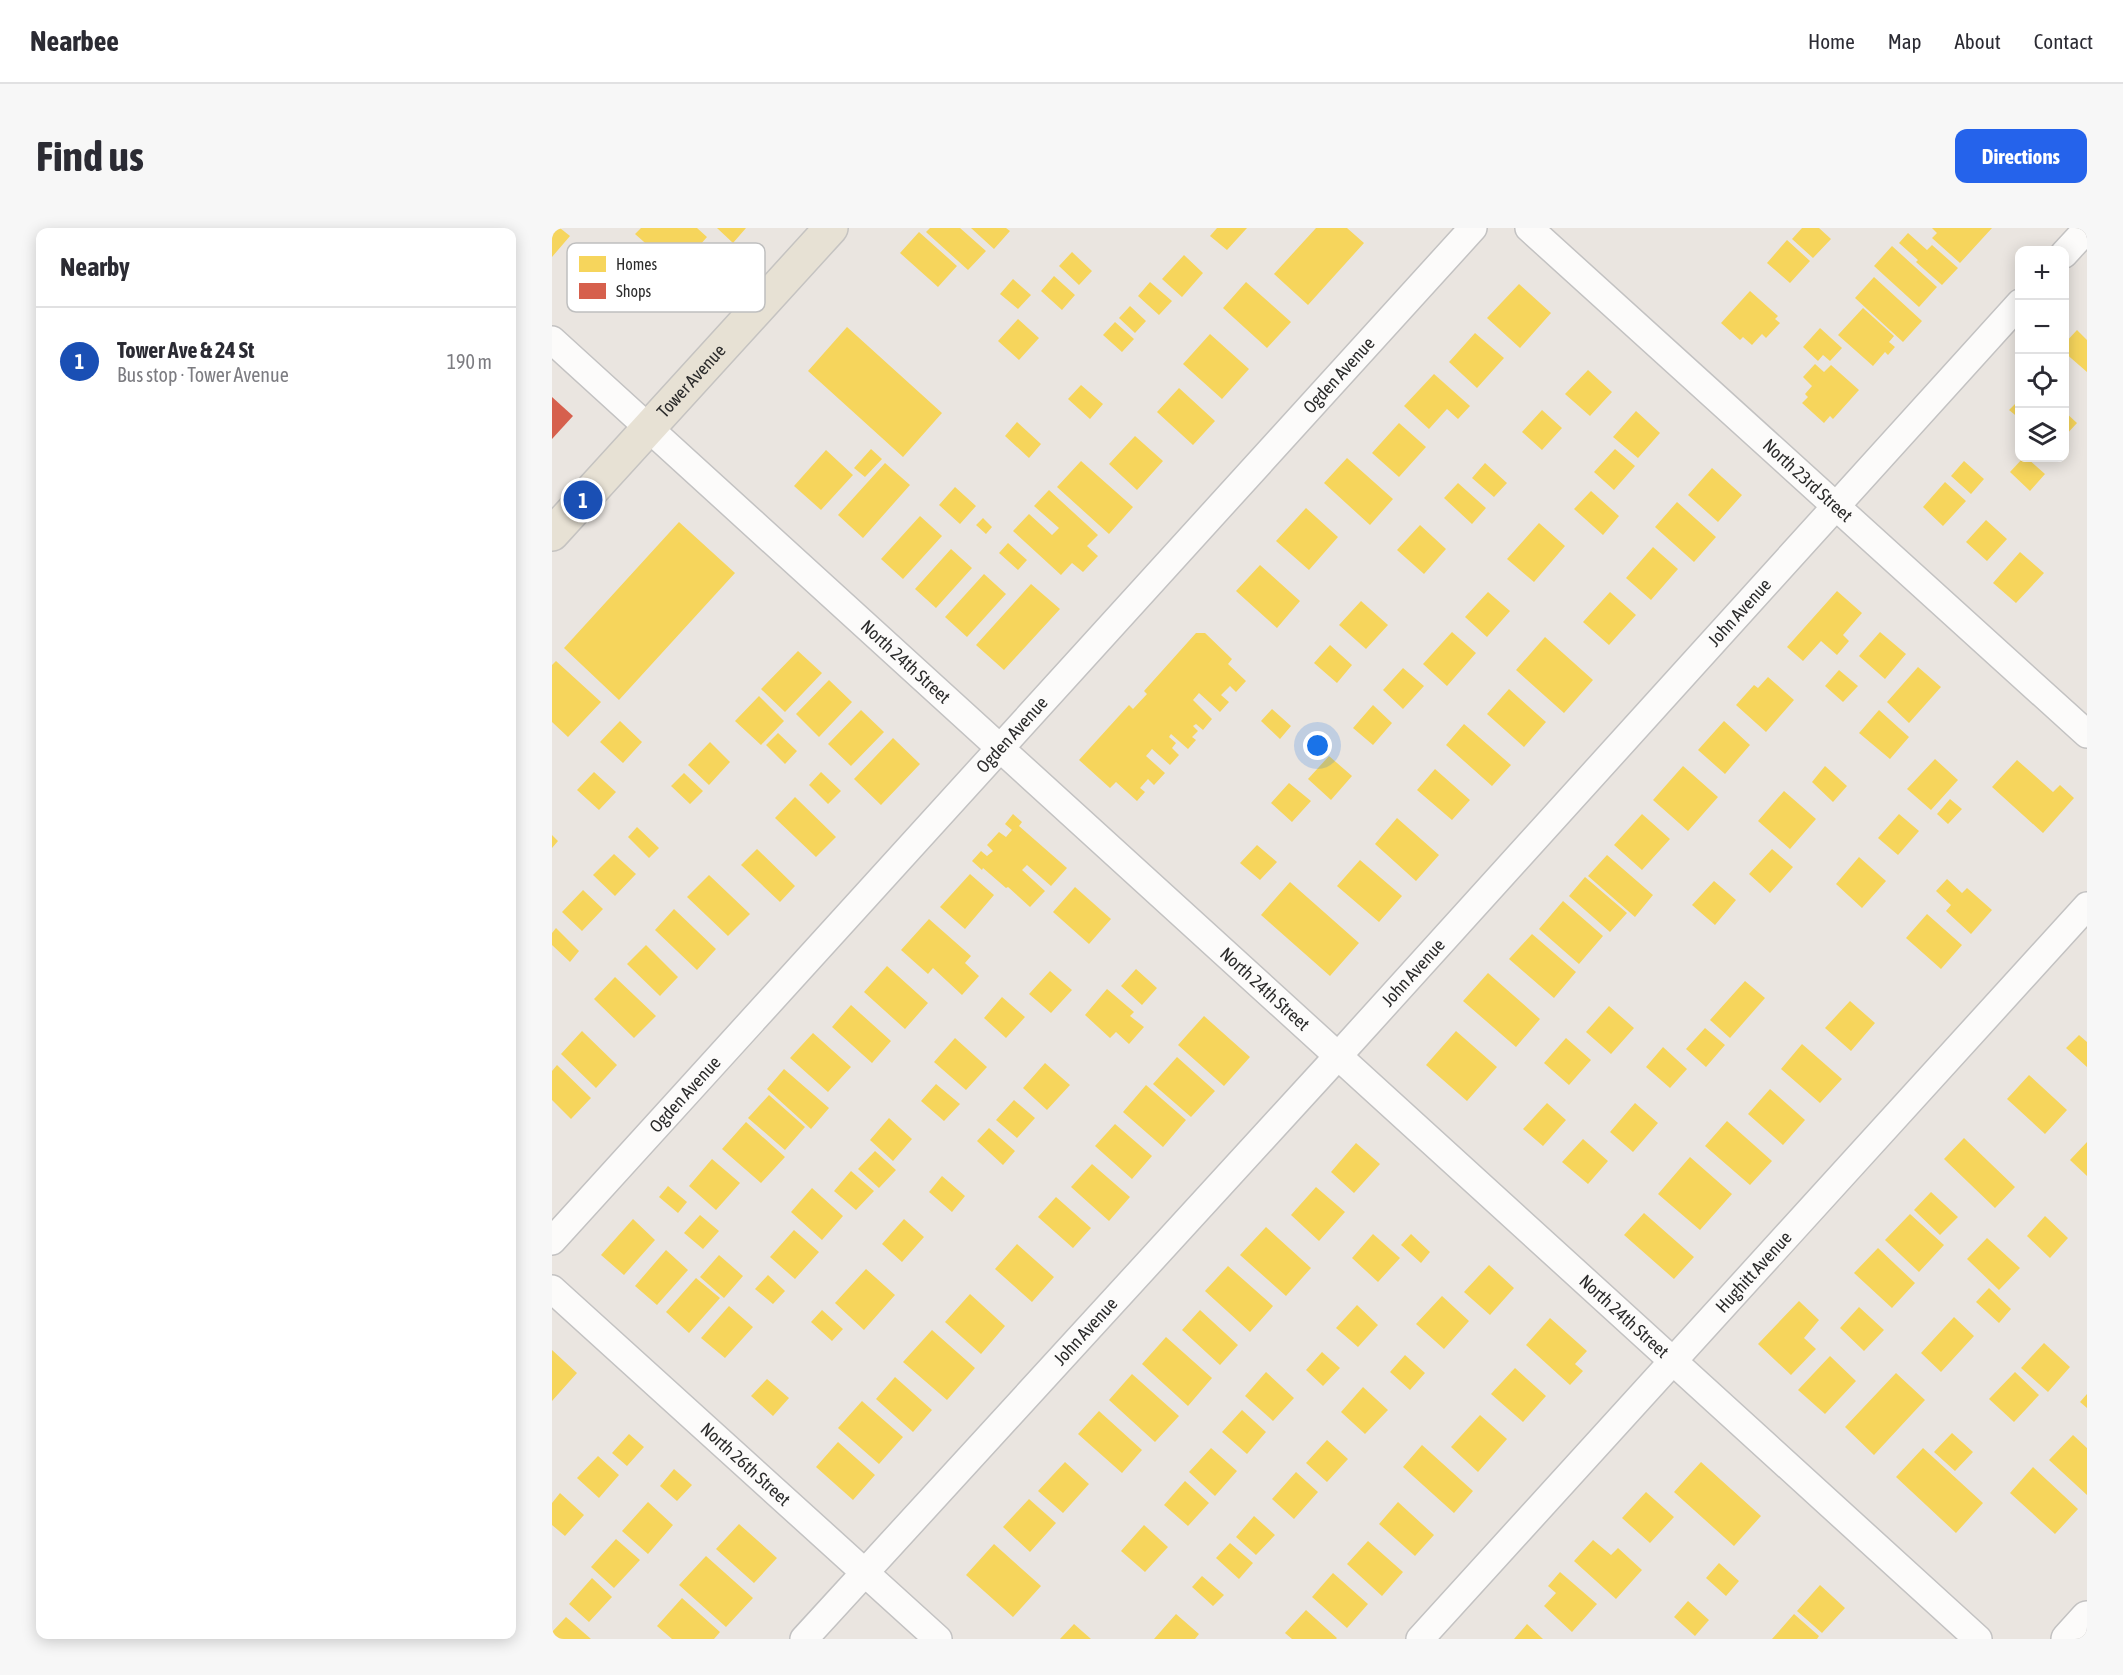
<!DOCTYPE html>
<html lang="en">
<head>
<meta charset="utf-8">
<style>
	body { margin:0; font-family:"Asap Condensed",sans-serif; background:#f7f7f7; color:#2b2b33 }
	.controls { position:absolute; right:18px; top:18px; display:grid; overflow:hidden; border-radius:12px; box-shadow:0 3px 15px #0003 }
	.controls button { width:54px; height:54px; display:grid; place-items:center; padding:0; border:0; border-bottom:2px solid #e1e1e2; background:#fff; color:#2b2b33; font:30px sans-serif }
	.you { position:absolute; left:766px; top:518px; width:21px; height:21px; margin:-15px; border:4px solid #fff; border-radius:50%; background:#1a73e8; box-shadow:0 0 0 9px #1a73e833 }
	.badge { display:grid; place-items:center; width:39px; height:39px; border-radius:50%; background:#2563eb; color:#fff; font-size:20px; font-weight:700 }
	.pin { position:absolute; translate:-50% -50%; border:3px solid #fff; box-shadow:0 2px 6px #0006 }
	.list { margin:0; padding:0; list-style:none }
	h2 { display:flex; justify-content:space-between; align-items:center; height:78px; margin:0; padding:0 24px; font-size:26px }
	h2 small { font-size:20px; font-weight:400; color:#7c7c81 }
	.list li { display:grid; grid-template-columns:39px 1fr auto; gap:18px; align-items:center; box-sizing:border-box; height:108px; padding:0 24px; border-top:2px solid #e1e1e2 }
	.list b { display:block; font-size:22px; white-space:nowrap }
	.list p { margin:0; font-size:20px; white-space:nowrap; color:#7c7c81 }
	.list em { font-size:20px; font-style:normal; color:#7c7c81 }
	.icon { flex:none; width:33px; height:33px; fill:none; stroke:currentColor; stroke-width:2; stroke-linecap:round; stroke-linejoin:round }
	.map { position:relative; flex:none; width:1535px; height:1411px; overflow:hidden; border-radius:12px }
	header { display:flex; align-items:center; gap:36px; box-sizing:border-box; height:84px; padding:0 30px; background:#fff; border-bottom:2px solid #e1e1e2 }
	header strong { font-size:28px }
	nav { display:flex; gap:33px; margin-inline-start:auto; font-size:21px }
	.intro { display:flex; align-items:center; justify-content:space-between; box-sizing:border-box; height:144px; padding:0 36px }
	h1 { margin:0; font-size:42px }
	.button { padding:15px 27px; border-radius:12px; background:#2563eb; color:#fff; font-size:21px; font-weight:700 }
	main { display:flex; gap:36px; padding:0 36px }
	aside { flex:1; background:#fff; border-radius:12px; box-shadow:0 3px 15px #0003 }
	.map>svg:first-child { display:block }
	.homes { fill:#f6d55c }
	.shops { fill:#d6604d }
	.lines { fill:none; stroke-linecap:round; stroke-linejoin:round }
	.street-casing { stroke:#c3c2c2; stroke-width:30 }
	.secondary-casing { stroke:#c3c2c2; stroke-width:36 }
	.primary-casing { stroke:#c5c3c1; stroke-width:36 }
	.street { stroke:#fcfbfa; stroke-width:27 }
	.secondary { stroke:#fcfbfa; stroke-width:33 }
	.primary { stroke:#e7e1d4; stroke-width:33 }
	.labels { text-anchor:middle; stroke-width:6; stroke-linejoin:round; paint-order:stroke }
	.street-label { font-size:18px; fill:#2b2b2b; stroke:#fff }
	.key { fill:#fff; stroke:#bfbfbf; stroke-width:1.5 }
	.key-label { font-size:16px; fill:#2b2b2b }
</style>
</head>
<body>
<header>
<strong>Nearbee</strong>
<nav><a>Home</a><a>Map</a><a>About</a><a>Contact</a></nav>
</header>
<div class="intro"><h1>Find us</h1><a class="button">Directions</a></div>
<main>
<aside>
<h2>Nearby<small></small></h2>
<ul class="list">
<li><span class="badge" style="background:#1a4fb4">1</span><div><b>Tower Ave &amp; 24 St</b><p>Bus stop · Tower Avenue</p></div><em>190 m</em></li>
</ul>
</aside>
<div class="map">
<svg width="1535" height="1411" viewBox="0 0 1535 1411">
	<rect width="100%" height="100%" fill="#eae5e0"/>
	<path class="homes" d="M0,0H8L18,8L0,29Z
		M89,0H145L155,9L125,43L83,6Z
		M165,0H194L181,15Z
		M378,0H408L434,23L416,42L374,4Z
		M419,0H454L458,3L442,21Z
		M665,0H695L675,22L658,8Z
		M764,0H795L812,15L756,77L722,46Z
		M1250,0H1267L1279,11L1261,30L1240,11Z
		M1380,0H1440L1408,35L1380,10L1385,5Z
		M367,4L405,38L386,59L348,25Z
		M1356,5L1375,22L1380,17L1406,40L1390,57L1364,34L1366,32L1347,15Z
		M1235,12L1258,33L1238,55L1215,35Z
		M1340,18L1385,59L1367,79L1322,38Z
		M520,24L540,43L527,57L507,38Z
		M632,27L651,45L630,69L610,51Z
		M502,48L523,67L510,82L489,63Z
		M1322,49L1370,93L1351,114L1303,70Z
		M461,51L479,67L466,81L448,66Z
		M598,54L620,73L607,87L586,68Z
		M694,54L739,94L715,120L671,80Z
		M967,56L999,85L968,120L935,90Z
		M1198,63L1226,88L1223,91L1228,95L1214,110L1210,106L1200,117L1191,109L1188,112L1169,95Z
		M578,78L594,93L583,105L567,90Z
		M1311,80L1342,108L1337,114L1343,119L1336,127L1333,124L1321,138L1286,107Z
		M466,91L487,110L467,132L446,113Z
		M563,94L582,111L570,124L551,107Z
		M295,99L390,185L351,229L256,143Z
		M1268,100L1290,120L1278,133L1271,127L1266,133L1251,119Z
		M1525,102L1535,112V144L1512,124V116Z
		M923,105L952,130L925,160L897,134Z
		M658,106L697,141L670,171L631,136Z
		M1263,136L1272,144L1279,137L1307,162L1281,191L1278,188L1272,195L1250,175L1256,169L1253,166L1260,158L1251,149Z
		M1036,142L1060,164L1038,188L1013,166Z
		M882,146L918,178L906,191L895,181L877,201L852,178Z
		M529,157L551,176L538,191L516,171Z
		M627,160L663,193L641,217L605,184Z
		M1468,171V191L1457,182Z
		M990,182L1010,200L990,222L970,204Z
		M1084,183L1108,205L1086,230L1061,209Z
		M1512,183L1525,195L1512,209Z
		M465,194L489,216L477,230L453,208Z
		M847,195L874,219L847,249L820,225Z
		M583,208L611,233L585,262L557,236Z
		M319,221L330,231L313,249L302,240Z
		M1063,221L1083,238L1062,262L1042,244Z
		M274,222L301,247L269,282L242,258Z
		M795,230L841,271L818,297L772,255Z
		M1471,230H1475L1493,246L1478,263L1458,244Z
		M529,233L581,279L557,306L505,259Z
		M1412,233L1432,251L1419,266L1399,248Z
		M333,235L358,257L311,310L286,287Z
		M933,235L955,255L942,269L920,250Z
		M1160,240L1190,267L1166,294L1136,267Z
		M1393,254L1414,273L1391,298L1371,279Z
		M906,255L934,280L920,296L892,270Z
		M403,259L424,278L408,296L387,277Z
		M497,262L546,307L535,318L546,328L531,344L520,335L509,347L461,303L477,286L500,307L507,300L482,278Z
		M1039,263L1067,288L1051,307L1022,281Z
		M1125,274L1164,309L1142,334L1103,299Z
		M754,280L786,309L757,342L724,313Z
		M368,288L390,308L351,351L329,331Z
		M431,290L440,299L434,306L424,297Z
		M1434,292L1455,311L1435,333L1414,314Z
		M127,294L183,345L67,472L12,420Z
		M987,295L1013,318L982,354L955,331Z
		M868,297L894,321L872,346L845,322Z
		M456,315L475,332L466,342L447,325Z
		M1101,319L1126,341L1099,372L1074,350Z
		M399,321L420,340L384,380L363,361Z
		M1468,324L1492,345L1464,375L1441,355Z
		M708,337L748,373L725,400L684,363Z
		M432,346L454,366L415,409L393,389Z
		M479,356L508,381L452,442L424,417Z
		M1285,363L1310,385L1291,407L1297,413L1285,427L1269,413L1251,433L1235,419Z
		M936,364L958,383L935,409L913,389Z
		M1058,364L1084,387L1057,417L1031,394Z
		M809,373L836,397L814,421L787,397Z
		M900,404L924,425L895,458L871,436Z
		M1328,404L1354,426L1333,451L1307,428Z
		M644,405H653L680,431L676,436L694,453L684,464L678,458L669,467L677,474L668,484L647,465L641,472L660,491L651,502L644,496L641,498L646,503L640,509L644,512L636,521L619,506L617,509L624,515L620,520L627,527L618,537L600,521L594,528L613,545L602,557L596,551L588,560L593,564L585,573L564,554L558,560L527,532L577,477L581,481L595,466L592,463Z
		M993,409L1041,452L1012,485L964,442Z
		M778,417L800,437L785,455L762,435Z
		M246,423L270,445L233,484L209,461Z
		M4,433L49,474L16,509L0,494V437Z
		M1366,439L1389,459L1357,495L1335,474Z
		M851,440L872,458L851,481L831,462Z
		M1287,442L1306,458L1291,474L1273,458Z
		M1216,449L1242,472L1214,504L1184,477L1202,457L1206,460Z
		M277,452L300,474L267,509L244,486Z
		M957,461L994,494L972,519L935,486Z
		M207,468L232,493L209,517L183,493Z
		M821,477L840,495L821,517L801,500Z
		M720,481L739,498L728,511L709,493Z
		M309,482L332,504L299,538L276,516Z
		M1327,482L1357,509L1338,531L1307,505Z
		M68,493L90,514L71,535L48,514Z
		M1172,493L1198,517L1173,546L1146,522Z
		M912,496L959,537L940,558L894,517Z
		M226,505L245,523L233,536L214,517Z
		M341,510L368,536L329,577L302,551Z
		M158,514L178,534L157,557L136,537Z
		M777,528L800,548L779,572L756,551Z
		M1383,531L1406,552L1379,582L1355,561Z
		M1465,532L1501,564L1508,557L1522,570L1491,605L1440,559Z
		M1131,538L1166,569L1136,603L1101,572Z
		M1273,538L1295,558L1281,574L1260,554Z
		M883,541L918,572L900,592L865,562Z
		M42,544L64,564L47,582L25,562Z
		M269,544L289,563L276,576L257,557Z
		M132,545L151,563L138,576L119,558Z
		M737,555L759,573L740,594L719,575Z
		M1232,563L1264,591L1238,621L1206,593Z
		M243,569L284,609L264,629L223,590Z
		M1398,571L1410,581L1396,596L1385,586Z
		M461,586L470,594L467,598L515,640L499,658L475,637L470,642L493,663L478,679L456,659L454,660L431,640L430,642L420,633L429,623L435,628L441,623L435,617L447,604L454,609L460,602L453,596Z
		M1090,586L1118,611L1090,642L1062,617Z
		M1347,586L1367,603L1346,627L1326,610Z
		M845,590L887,627L864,653L823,616Z
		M85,599L107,620L97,630L76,609Z
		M0,607L6,613L0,620Z
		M705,617L725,634L708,652L688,635Z
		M205,621L243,658L228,674L189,637Z
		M1220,621L1241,639L1218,665L1197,646Z
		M62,626L84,646L63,668L41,647Z
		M1055,627L1101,667L1083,689L1036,648Z
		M1307,629L1334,653L1310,680L1284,656Z
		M808,632L850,668L827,694L785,658Z
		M418,646L442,667L413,701L388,679Z
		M157,647L198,686L176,708L135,669Z
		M1033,649L1075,685L1058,704L1017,668Z
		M1395,651L1410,665L1415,660L1440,682L1419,706L1394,683L1399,677L1384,663Z
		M1162,653L1184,672L1163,697L1140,677Z
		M738,654L807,715L778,748L709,687Z
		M523,659L559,691L537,716L501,684Z
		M31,662L51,681L30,703L10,684Z
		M1011,673L1051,708L1027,736L987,701Z
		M122,681L164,721L145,742L103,702Z
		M1375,686L1410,717L1389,741L1354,710Z
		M377,691L419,728L413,735L427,748L410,767L381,740L376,746L349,722Z
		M4,700L27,723L18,734L0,717V705Z
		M980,706L1024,744L1002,770L957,731Z
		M94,717L126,749L108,768L75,736Z
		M335,738L376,775L353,801L312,764Z
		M584,741L605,760L590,777L569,758Z
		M498,743L520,762L499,785L477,766Z
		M936,745L988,791L964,819L911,773Z
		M63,749L104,788L82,810L42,771Z
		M1193,753L1213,770L1178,810L1158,792Z
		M555,761L582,784L578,788L592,799L577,816L564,804L558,810L533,787Z
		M450,769L473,789L454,810L432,790Z
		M1298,773L1323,795L1299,823L1273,800Z
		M299,777L339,813L320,835L280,799Z
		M1057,778L1082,800L1059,826L1034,804Z
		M652,788L698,829L672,858L626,817Z
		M1153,800L1173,817L1154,839L1134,821Z
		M30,803L65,837L44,860L9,826Z
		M904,803L945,839L915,873L874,837Z
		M261,805L299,839L276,864L238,830Z
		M1527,807L1535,814V839L1514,820Z
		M403,810L435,839L414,862L382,834Z
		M1014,810L1039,832L1017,857L992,835Z
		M1250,816L1290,851L1268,875L1229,841Z
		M1111,819L1135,841L1118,860L1094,839Z
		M625,829L663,863L639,889L601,856Z
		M493,835L518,857L495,882L471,860Z
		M5,837L39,870L19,891L0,872V843Z
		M232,841L277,880L259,901L215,861Z
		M1477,847L1515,882L1493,906L1455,871Z
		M384,856L408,876L392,893L369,873Z
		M594,857L634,892L611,919L571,884Z
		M1218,861L1253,892L1231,917L1196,886Z
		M217,867L253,899L233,922L196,890Z
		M462,872L483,890L465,910L444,892Z
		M995,875L1014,892L991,918L971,901Z
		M1083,875L1106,895L1081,924L1058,904Z
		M337,890L360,911L341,933L318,912Z
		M1175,893L1220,933L1198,957L1153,918Z
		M194,894L233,929L209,955L170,921Z
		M563,896L600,928L580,951L543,918Z
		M437,900L463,923L451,937L425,913Z
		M1412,910L1463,959L1443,980L1392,931Z
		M1031,911L1056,933L1036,956L1010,934Z
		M1535,914V948L1518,932Z
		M804,915L828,936L802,965L779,944Z
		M323,923L344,942L327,960L306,941Z
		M1138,929L1180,966L1148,1002L1106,966Z
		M160,931L188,955L164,982L137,958Z
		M540,936L578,969L557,993L519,959Z
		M299,943L322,963L304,982L282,963Z
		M390,948L413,968L400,984L377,964Z
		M116,958L135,974L126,985L107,969Z
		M764,959L793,984L767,1013L739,987Z
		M260,960L291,988L270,1012L239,984Z
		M1379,964L1406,989L1388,1007L1362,982Z
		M504,969L539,1000L521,1020L486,989Z
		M1092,985L1142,1029L1122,1051L1072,1007Z
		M1358,986L1392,1017L1367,1044L1333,1012Z
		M148,987L167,1003L151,1021L132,1005Z
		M1493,988L1516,1010L1498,1030L1475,1008Z
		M81,991L103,1012L72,1047L49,1027Z
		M352,991L372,1009L350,1034L330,1016Z
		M714,999L759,1040L734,1068L688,1027Z
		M242,1002L267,1024L243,1051L218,1029Z
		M821,1006L848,1030L826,1054L800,1030Z
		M859,1006L878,1024L869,1035L849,1017Z
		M1435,1010L1468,1040L1447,1062L1415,1031Z
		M465,1016L502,1049L480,1074L443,1041Z
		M1326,1020L1363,1055L1340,1080L1302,1045Z
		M114,1022L136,1042L105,1077L83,1058Z
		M167,1027L191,1048L172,1070L148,1049Z
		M937,1037L962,1060L938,1087L912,1064Z
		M676,1038L721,1078L698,1104L653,1063Z
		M314,1041L343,1067L312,1102L283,1075Z
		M216,1047L233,1063L221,1076L203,1061Z
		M144,1050L168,1070L137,1105L114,1084Z
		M1437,1060L1459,1081L1447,1095L1424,1074Z
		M418,1066L453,1098L429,1126L393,1094Z
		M890,1068L917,1093L892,1121L864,1096Z
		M1247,1073L1267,1092L1252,1110L1264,1121L1239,1147L1206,1116Z
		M805,1077L826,1097L806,1119L784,1100Z
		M177,1078L201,1099L173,1130L149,1110Z
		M1307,1079L1332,1102L1312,1123L1288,1100Z
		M270,1082L291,1101L280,1113L259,1094Z
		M648,1082L686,1117L668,1137L630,1102Z
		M1402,1089L1422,1108L1389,1144L1369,1125Z
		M998,1090L1035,1123L1023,1136L1031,1143L1018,1157L974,1117Z
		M380,1102L423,1140L395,1172L351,1134Z
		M614,1109L660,1150L636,1178L590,1136Z
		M1492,1115L1518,1139L1496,1164L1469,1140Z
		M0,1122L25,1145L0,1173Z
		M770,1124L788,1140L771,1158L754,1142Z
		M853,1127L873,1145L858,1162L838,1144Z
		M1278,1128L1304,1153L1273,1186L1246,1162Z
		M963,1140L994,1168L971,1194L939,1166Z
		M714,1144L742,1170L721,1193L693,1168Z
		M1463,1144L1487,1167L1462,1194L1437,1171Z
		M1344,1145L1373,1172L1322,1227L1293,1199Z
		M580,1146L627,1188L603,1214L557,1172Z
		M343,1149L380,1182L361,1204L324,1171Z
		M215,1151L237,1170L221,1188L199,1168Z
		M811,1159L836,1182L813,1206L789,1184Z
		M1535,1166V1180L1528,1174Z
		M310,1173L351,1209L327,1236L286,1200Z
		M690,1182L714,1204L695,1226L670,1204Z
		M547,1183L590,1222L570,1245L526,1206Z
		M928,1187L955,1211L926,1244L899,1219Z
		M1400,1205L1421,1224L1403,1243L1382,1224Z
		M77,1206L92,1219L75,1238L60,1225Z
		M1521,1207L1535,1220V1267L1497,1232Z
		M775,1212L796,1231L775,1254L754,1235Z
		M286,1214L323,1247L301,1272L264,1239Z
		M870,1217L921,1263L902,1285L851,1239Z
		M659,1220L685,1243L663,1268L637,1244Z
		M1371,1220L1431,1275L1404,1305L1344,1249Z
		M46,1228L67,1247L47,1270L25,1250Z
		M513,1234L537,1256L511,1285L486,1263Z
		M1149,1234L1209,1288L1182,1318L1122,1264Z
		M1481,1239L1526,1281L1503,1306L1458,1265Z
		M122,1241L140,1257L125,1273L108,1258Z
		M744,1244L766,1264L742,1291L720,1271Z
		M633,1253L657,1275L636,1298L612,1277Z
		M1094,1264L1122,1289L1098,1315L1070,1290Z
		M8,1265L32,1287L13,1308L0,1297V1275Z
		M477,1271L504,1295L478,1324L451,1299Z
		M96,1274L121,1297L96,1326L70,1303Z
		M846,1274L882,1307L863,1328L827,1296Z
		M702,1288L723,1307L704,1327L684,1309Z
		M187,1296L225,1330L202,1355L164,1321Z
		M592,1297L616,1319L593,1344L569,1323Z
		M64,1311L88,1332L62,1360L39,1339Z
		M1041,1312L1059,1327L1066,1320L1090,1342L1064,1371L1022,1333Z
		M816,1313L851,1344L830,1368L795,1336Z
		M678,1315L701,1335L687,1351L664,1330Z
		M442,1316L489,1358L461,1389L414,1347Z
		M154,1328L201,1370L174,1399L127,1357Z
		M1167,1335L1187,1353L1174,1368L1154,1350Z
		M1008,1344L1045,1376L1020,1404L992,1378L1004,1365L996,1358Z
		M781,1345L816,1376L795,1400L760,1369Z
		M650,1348L672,1367L661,1378L640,1359Z
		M40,1350L60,1369L37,1394L17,1376Z
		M1268,1357L1293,1380L1270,1405L1245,1383Z
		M130,1370L168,1404L162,1411H120L105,1398Z
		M1136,1373L1157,1392L1143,1408L1122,1389Z
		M754,1382L785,1410L784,1411H740L733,1405Z
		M624,1386L647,1406L643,1411H602Z
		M1242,1386L1267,1408L1265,1411H1220Z
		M14,1389L39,1411H0V1404Z
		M522,1396L539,1411H508Z
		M975,1396L991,1411H962Z"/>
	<path class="shops" d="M0,169L21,188L0,211Z"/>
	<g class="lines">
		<defs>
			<g id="street">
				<path id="s1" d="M977,0L1535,506"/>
				<path d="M1512,26L1535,1"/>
				<path id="s2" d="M0,112L1426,1411"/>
				<path id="s3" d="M0,1013L921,0"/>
				<path id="s4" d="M0,1061L386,1411"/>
				<path id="s5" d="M252,1411L786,828L1468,75"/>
				<path id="s6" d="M868,1411L1535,678"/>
			</g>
			<path id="secondary" d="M1516,1411L1535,1390"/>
			<g id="primary">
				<path id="s7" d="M0,306L279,0"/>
			</g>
		</defs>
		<use href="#street" class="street-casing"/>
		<use href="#secondary" class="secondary-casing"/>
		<use href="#primary" class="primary-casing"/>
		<use href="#street" class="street"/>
		<use href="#secondary" class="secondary"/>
		<use href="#primary" class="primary"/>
	</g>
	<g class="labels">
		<g class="street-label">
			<text dy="6" stroke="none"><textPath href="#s3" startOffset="1170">Ogden Avenue</textPath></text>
			<text dy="6" stroke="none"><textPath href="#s7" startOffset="207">Tower Avenue</textPath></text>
			<text dy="6" stroke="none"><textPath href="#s1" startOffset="376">North 23rd Street</textPath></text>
			<text dy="6" stroke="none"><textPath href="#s5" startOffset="1389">John Avenue</textPath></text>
			<text dy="6" stroke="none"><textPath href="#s2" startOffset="478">North 24th Street</textPath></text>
			<text dy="6" stroke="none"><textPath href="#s3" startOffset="684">Ogden Avenue</textPath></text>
			<text dy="6" stroke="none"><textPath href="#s5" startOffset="903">John Avenue</textPath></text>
			<text dy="6" stroke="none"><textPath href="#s2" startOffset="964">North 24th Street</textPath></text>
			<text dy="6" stroke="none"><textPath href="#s3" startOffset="198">Ogden Avenue</textPath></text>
			<text dy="6" stroke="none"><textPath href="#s6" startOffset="496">Hughitt Avenue</textPath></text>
			<text dy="6" stroke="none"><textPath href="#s2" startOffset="1450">North 24th Street</textPath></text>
			<text dy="6" stroke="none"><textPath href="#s5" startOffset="417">John Avenue</textPath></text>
			<text dy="6" stroke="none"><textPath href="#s4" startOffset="261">North 26th Street</textPath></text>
		</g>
	</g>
	<rect x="15" y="15" width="198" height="69" rx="9" class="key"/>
	<rect x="27" y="28" width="27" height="16" fill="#f6d55c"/>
	<rect x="27" y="55" width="27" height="16" fill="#d6604d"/>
	<g class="key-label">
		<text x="64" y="42">Homes</text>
		<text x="64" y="69">Shops</text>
	</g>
</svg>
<div class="controls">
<button>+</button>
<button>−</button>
<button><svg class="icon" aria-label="locate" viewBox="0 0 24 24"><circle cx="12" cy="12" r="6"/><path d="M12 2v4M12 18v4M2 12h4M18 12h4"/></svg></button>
<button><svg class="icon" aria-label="layers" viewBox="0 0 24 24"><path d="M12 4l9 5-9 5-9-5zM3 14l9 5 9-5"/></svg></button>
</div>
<div class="you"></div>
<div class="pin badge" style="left:31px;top:272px;background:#1a4fb4">1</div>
</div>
</main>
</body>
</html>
